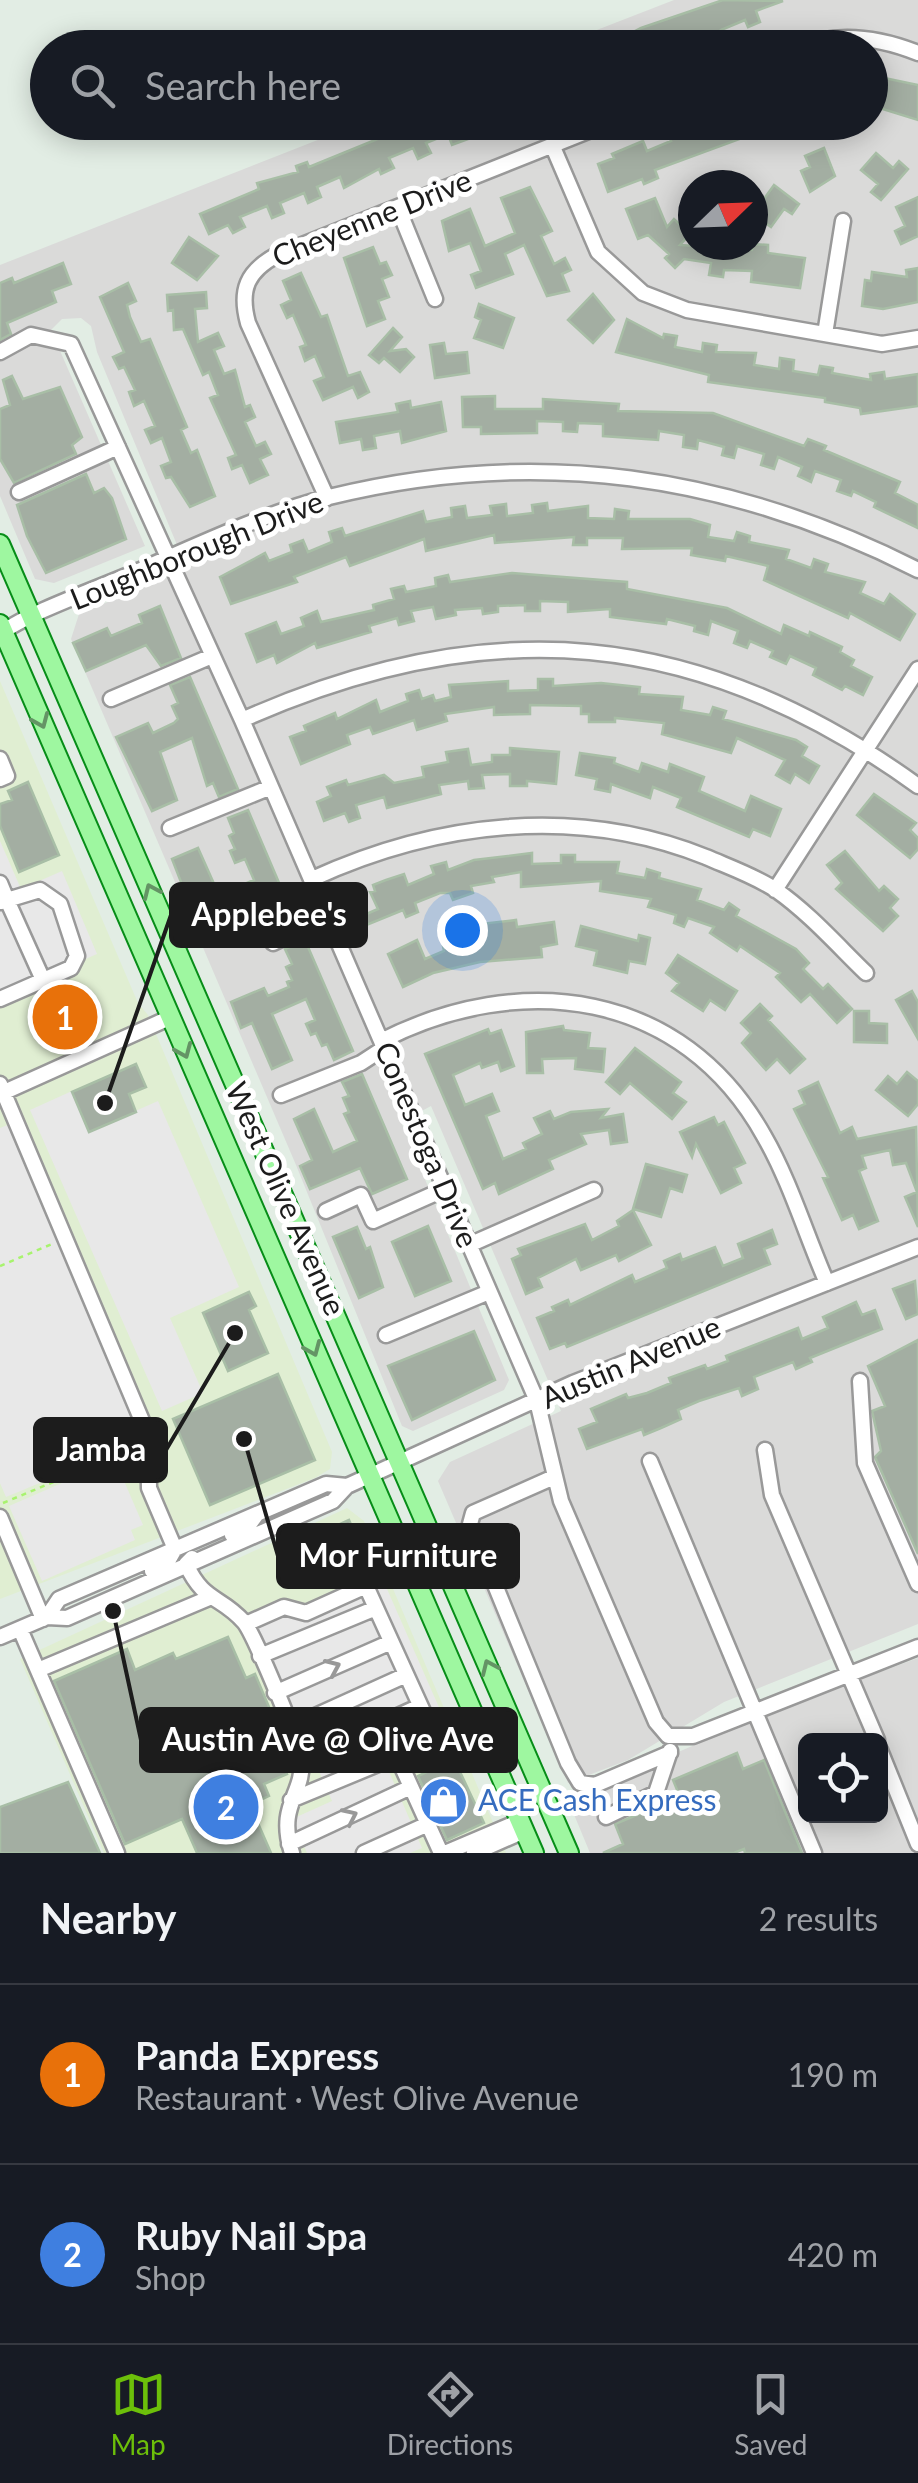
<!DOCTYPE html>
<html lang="en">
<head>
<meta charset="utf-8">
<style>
	body { margin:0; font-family:Lato,sans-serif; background:#242831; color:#f1f3f6 }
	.controls { position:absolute; right:30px; bottom:30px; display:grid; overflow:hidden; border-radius:15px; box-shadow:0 5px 25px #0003 }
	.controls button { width:90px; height:90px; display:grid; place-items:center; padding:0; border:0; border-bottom:2px solid #363941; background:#171b24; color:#f1f3f6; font:50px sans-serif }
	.compass { position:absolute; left:678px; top:170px; width:90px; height:90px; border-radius:50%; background:#171b24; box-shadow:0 5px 25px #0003; rotate:67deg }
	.you { position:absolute; left:462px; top:930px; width:35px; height:35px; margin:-25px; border:8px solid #fff; border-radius:50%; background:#1a73e8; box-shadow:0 0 0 15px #1a73e833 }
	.badge { display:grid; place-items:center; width:65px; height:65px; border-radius:50%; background:#6cbf0a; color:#fff; font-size:32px; font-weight:700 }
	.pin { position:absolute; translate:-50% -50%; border:5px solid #fff; box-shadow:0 2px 10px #0006 }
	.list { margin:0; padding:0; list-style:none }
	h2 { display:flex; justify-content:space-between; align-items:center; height:130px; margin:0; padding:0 40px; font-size:42px }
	h2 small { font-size:32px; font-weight:400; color:#9ea1a6 }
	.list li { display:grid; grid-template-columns:65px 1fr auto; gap:30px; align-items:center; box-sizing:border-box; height:180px; padding:0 40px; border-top:2px solid #363941 }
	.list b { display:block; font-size:38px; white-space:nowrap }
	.list p { margin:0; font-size:32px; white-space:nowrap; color:#9ea1a6 }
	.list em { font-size:32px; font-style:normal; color:#9ea1a6 }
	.icon { flex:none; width:55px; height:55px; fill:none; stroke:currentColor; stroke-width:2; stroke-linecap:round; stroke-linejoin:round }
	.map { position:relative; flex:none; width:918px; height:1853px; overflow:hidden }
	.search { position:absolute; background:#171b24; box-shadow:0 5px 25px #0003; left:30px; right:30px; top:30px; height:110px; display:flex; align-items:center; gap:25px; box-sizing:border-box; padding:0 35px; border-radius:55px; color:#9ea1a6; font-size:38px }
	.sheet { height:490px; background:#171b24 }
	nav { display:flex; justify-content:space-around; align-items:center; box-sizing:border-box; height:140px; border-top:2px solid #363941; background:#171b24; font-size:28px; color:#9ea1a6 }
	nav a { display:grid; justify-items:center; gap:5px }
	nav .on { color:#6cbf0a }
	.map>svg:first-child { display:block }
	.residential { fill:#dadad9; fill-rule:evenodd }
	.commercial { fill:#e0eed2 }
	.parking { fill:#e8e8e8 }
	.building { fill:#a3aea2; stroke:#a8bea6; stroke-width:2.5 }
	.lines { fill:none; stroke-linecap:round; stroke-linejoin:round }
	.minor-casing { stroke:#999; stroke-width:19 }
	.major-casing { stroke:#078d18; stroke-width:22 }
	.path { stroke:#a8f36e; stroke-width:2.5; stroke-dasharray:5 5; stroke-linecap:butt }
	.minor { stroke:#fff; stroke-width:14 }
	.major { stroke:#9ef7a0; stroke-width:18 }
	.oneway { stroke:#649465 }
	.oneway2 { stroke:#999 }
	.labels { text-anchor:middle; stroke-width:10; stroke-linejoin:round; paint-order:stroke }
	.street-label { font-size:30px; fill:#1c1c1c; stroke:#fff }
	.shop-label { font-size:30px; fill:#366cbe; stroke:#fff; text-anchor:start }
	.leader { fill:none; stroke:#1c1c1c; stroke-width:4 }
	.callout-dot { fill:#1c1c1c; stroke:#fff; stroke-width:4 }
	.callout { fill:#1c1c1c; stroke:#1c1c1c; stroke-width:4 }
	.callout-label { font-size:32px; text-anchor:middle; font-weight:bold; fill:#fff }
</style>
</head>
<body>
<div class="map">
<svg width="918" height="1853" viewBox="0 0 918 1853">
	<rect width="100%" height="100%" fill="#e2ede4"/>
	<path class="residential" d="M674,0H918V1624L724,1702L628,1760L568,1783L438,1481L450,1462L561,1411L431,1106L401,1122L509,1380L504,1390L413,1431L402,1426L296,1165L71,639L79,614L187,569L97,352L91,326L81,318L62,319L51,330L145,546L54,583L35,579L0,496V265L361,123L870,122V48L553,47ZM693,185H753V245H693Z
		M918,1658V1853H590L568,1800L766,1714ZM806,1740H880V1816H806Z"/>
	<path class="commercial" d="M0,681L138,1003L148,1015L332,1452L330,1469L315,1478L0,1599Z
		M347,1508L364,1521L506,1853H104L20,1659Z"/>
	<path class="parking" d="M0,841L21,889L62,871L97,954L0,996Z
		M72,1091L90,1131L158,1101L239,1287L170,1318L203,1393L162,1411L30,1110Z
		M10,1124L141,1441L6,1497L0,1483V1128Z
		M115,1460L143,1525L131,1530L135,1540L42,1581L9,1506Z
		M380,1573L452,1737L387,1767L422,1848L410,1853H307L292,1819L332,1801L256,1627Z"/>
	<path class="building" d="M723,0L783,1L756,11L760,22L748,27L745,20L721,30L724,37L710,42L708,38L685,48H603L641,28Z
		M870,75L918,85V120L870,105Z
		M419,122L476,123L463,128L468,139L452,145L448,134L426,143L431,153L418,159L413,148L389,158L394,168L381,174L379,169L344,188L340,177L317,187L321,197L308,203L304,193L280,203L284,213L272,218L267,206L240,217L245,227L233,233L228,225L209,234L200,214L259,189L257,183L298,172L296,166L307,162L309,167Z
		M704,122L783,123L655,170L658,178L644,184L642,179L608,192L598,164L614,158L612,154L643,141L647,151L671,141L667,132Z
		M824,148L835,176L810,192L801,171L810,167L805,156Z
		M876,153L893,168L899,161L908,169L881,200L871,192L878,184L861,170Z
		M774,185L799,204L792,214L784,209L771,227L753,214Z
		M530,187L552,231L541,236L554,264L565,258L571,270L562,274L569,291L547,296L524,245L505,254L513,274L476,288L471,275L481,271L470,243L449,251L442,221L470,209L485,246L515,233L501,198Z
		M918,197V236L901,244L895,231L905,226L896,207Z
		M655,198L667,227L674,219L690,234L680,245L752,250L753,244L768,245V253L805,258L800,288L751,282L752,271L724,270L723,277L709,275L711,263L684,259L675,268L665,258L669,254L648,235L638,239L626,209Z
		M189,237L218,256L197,280L172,263Z
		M373,247L380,264L386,262L392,275L382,279L389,297L378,301L385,319L367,326L344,258Z
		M63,263L71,284L52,291L56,302L7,323L11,334L0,340V283L12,278L14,283Z
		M918,268V302L883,309L862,306L865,280L871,281L872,272L907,277L906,270Z
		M301,273L321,317L327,315L348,376L360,372L369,392L358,398L353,387L323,400L314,381L324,377L315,356L305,361L300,347L306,345L293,315L287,318L281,305L291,300L283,281Z
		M128,283L136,301L127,305L130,317L141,342L150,339L187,427L181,430L191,453L197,450L215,496L190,507L171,477L166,478L161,466L171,462L162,438L151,443L145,430L155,426L144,401L134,406L129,392L135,390L124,367L119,369L113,357L124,352L100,297Z
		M206,292L207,308L195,309L198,342L218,333L224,346L214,350L224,374L235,370L245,407L250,405L255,417L245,422L256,446L265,442L271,454L260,459L268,475L250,483L242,465L232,469L228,458L236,455L210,398L218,395L209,372L203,375L183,329L174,330L173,310L168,311L167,295Z
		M593,294L614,320L593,343L568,320Z
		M479,304L514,318L503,348L474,338L481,320L475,317Z
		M627,319L663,338L664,334L677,336L675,347L702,352L703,343L717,345L716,352L756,353L754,365L779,369L780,358L794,360L793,371L818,375L820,366L833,368L832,373L871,380L870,374L884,372L885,379L918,374V406L861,414L860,408L825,402V398L708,382L709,375L616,352Z
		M393,328L402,337L390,351L406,349L414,357L400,372L384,358L379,363L369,355Z
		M444,343L446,354L467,352L469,373L435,378L430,345Z
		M12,376L23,399L60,387L82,437L72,445L76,454L14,483L0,459V409L10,405L3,380Z
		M495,396V409H543V399L619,404L618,411L713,413L804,446L808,439L826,446L824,450L900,482L895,493L918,505V528L874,507L876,502L853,491L851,496L837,491L841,480L815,471L811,482L798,476L802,467L778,457L774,469L761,465L764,454L737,446L734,458L722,455L724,447L698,440L697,449L683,447L684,435L659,431L658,440L603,436V424L578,423L577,432L563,431V422L537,421V433L481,434V427H463L462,397Z
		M410,401L411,408L441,402L446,431L402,443L400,431L374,436L376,448L363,450L361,439L340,443L336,422L398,412L396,404Z
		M86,474L94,493L104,488L112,498L126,539L46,573L27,536L17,505Z
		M547,503L548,511L588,506V518L614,519L615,509L629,511L628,519H690L710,525L708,537L734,541L737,532L750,536L749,542L789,550L786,559L811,568L814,559L828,564L825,572L865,582L860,593L884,604L890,594L915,614L900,640L850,613L848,618L764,580L768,566L726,556L725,561L691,555L692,548L622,549L623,538H587V545H573L574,537L495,543L494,535L426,551L424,539L350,566L346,557L294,577L297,582L231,604L220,577L265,553L269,561L292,552L290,545L303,540L308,552L332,542L329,532L342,528L345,536L423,511L426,522L452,517L451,508L465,506L467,518L492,515L490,506L506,504L507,516L533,513L532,505Z
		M512,573L627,582V589L727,608L781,634L784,625L809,636L810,632L842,647L840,652L854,660L851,666L872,677L863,695L845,686L842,690L813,675L816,668L790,656L786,664L770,657L773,651L750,641L747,648L734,643L738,631L711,621L708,635L694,631L695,626L667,619L666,624L610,617V609L568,612V602L540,601V611H525V605L498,606V612L483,614L482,608L455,610L456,615L436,619L433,607L411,611L414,621L399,625L397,618L369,626L371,632L317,648L315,643L277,663L274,655L257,662L246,634L276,622L281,634L304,626L301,618L317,611L321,622L374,610L373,605L394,599L391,589L404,586L406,592L436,586L435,578L448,575L450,582Z
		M160,606L181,658L161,666L146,645L86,671L73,643L107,628L111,636L142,623L139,615Z
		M190,677L238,789L219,797L213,783L207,786L192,738L160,752L177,800L152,811L116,737L148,723L153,733L174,723L178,719L172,706L178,703L170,685Z
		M538,679H553V686L601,683L640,687L639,694L683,697L681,710L710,715L713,707L726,711L723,719L796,740L807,747L802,756L819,766L809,783L795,774L790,783L776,775L785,760L737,738L731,753L662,734L664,723L615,718V722H589V714H581V706L530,705V714L494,715V707L445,714L447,721L417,730L414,720L373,734L370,727L347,735L350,744L301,764L290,737L306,731L304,726L335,713L337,719L376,700L380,712L408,701L406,694L419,690L422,699L433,695L435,701L451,697L449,685L508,681V691L538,690Z
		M510,748L559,752L556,784L527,781V786H510V774L482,775L484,788L469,789L468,781L439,785L441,794L387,808L384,797L356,805L360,818L349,822L345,813L324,821L317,802L331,796L327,787L346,780L348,785L384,775L394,783L424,777L422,767L448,762L446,752L468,749L471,765L492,762V755H510Z
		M580,753L615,758L614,763L639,772L642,763L668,772L670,764L704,777L699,791L745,811L751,796L781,809L770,836L753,829L749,837L677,807L681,798L653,787L650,798L611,784L610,792L595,789L597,779L576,775Z
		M28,782L59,855L19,872L0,826V804L12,800L8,791Z
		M874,794L916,823L910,830L918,838V849L910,858L857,815Z
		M248,810L294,918L273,923L270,914L264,917L258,903L232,914L236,922L202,936L172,859L198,848L219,895L254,880L245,859L235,863L230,851L235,849L229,836L234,833L228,818Z
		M845,851L879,891L884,886L898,899L890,908L898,916L883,931L836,889L842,883L827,865Z
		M532,853V864L561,863V855H575V862H619L617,873L645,878L647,869L660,873L659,878L701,889L697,900L724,910L729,903L739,910L736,916L796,949L809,963L803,969L823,989L828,984L852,1009L837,1023L810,994L801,1002L776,977L780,973L740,946L737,951L710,933L714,927L688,918L684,927L674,923L676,915L648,907L651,899L600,891L601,881L521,887V872L492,877L494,882L471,886L473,893L453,900L450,893H440L415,903L418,912L406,917L403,910L352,931L348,922L378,909L370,892L375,891L373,885L386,880L404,874L408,885L434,874L431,866L446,862L448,870L474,860Z
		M471,920L472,925L516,920L517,927L554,922L557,944L541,947L542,957L480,962L433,973L403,987L388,954L417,940L425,959L444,951L439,927Z
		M581,926L638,941L639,935L650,938L645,964L629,961L627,973L594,965L597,951L576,946Z
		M305,940L353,1051L334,1060L327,1044L322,1046L316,1033L311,1035L306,1024L315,1020L306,999L272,1014L292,1060L272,1069L252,1023L241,1028L231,1002L264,988L268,996L289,987L287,982L292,980L286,967L292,964L285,949Z
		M678,955L737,991L725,1010L710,1000L703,1011L672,991L679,983L666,973Z
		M912,991L918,1002V1039L896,1000Z
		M81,996L92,1021L50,1039L39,1014Z
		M760,1004L772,1016L768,1020L805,1059L790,1073L777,1059L766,1070L742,1043L751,1033L741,1023Z
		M854,1011H869V1023L887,1024V1043L854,1042Z
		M563,1026L564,1030L590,1033L588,1048L605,1049L603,1072L575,1069L576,1058L542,1059L543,1073H527L526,1032Z
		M488,1029L490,1034L501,1030L514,1066L501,1071L498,1062L482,1068L480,1063L453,1075L465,1105L492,1094L499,1111L486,1116L503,1159L526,1149L523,1143L542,1134L534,1118L550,1111L554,1119L571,1112L608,1109L601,1118L623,1114L627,1142L611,1144L609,1130L581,1134L586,1144L549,1160L553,1169L499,1194L495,1183L483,1189L425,1054Z
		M635,1048L681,1082L673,1093L686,1102L672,1119L630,1083L620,1094L606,1082Z
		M136,1064L146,1087L129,1094L136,1112L89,1132L72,1092Z
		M907,1072L918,1081V1104L908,1116L876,1090L888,1076L897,1084Z
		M362,1074L407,1179L372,1194L360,1168L310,1189L300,1166L312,1160L294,1119L314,1109L333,1152L357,1141L344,1114L349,1112L343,1098L349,1096L342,1082Z
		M818,1082L840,1133L852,1127L857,1139L916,1127L918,1227L905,1197L917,1192L906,1163L893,1165L890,1150L862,1156L866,1168L859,1171L878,1221L859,1229L853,1215L842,1220L823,1178L828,1177L794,1109L805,1104L799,1091Z
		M714,1117L718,1125L724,1122L745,1163L734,1168L741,1183L721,1193L696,1144L692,1157L680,1132Z
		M646,1164L687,1175L682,1192L670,1188L661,1217L633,1209Z
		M633,1210L651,1245L619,1261L616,1255L581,1270L576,1259L538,1278L542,1287L526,1294L512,1259L521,1255L518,1249L585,1224L592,1240L619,1226L617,1221Z
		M428,1226L451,1281L415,1296L392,1242Z
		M357,1227L366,1249L370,1247L383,1287L359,1298L333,1237Z
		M772,1230L777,1244L764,1249L770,1264L567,1347L565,1343L550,1349L537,1318L554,1311L552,1307L568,1300L570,1305L632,1275L635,1282L667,1268L664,1261L680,1254L682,1260L715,1247L723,1266L743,1258L738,1244Z
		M915,1281L918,1314L906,1319L893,1289Z
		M249,1292L256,1306L249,1310L268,1353L228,1371L203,1313Z
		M856,1302L862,1315L875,1310L882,1329L810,1358L812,1362L796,1369L793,1362L754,1377L758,1389L742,1396L739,1388L699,1401L678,1410L681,1419L661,1428L644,1435L642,1429L587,1449L579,1429L597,1422L591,1409L626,1394L628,1398L647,1393L671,1383L669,1378L705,1365L707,1369L728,1361L726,1356L798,1328L802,1339L828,1328L823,1317Z
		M474,1331L495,1380L412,1420L388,1366Z
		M918,1340V1554L875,1457L881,1451L872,1411L885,1406L868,1366Z
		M278,1374L315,1460L210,1505L173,1419Z
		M349,1520L366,1559L304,1587L287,1548Z
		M228,1637L246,1678L255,1674L280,1733L271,1737L287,1774L264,1784L269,1796L250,1805L271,1853H197L182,1819L125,1844L54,1681L127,1649L135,1670L173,1653L176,1659Z
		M737,1753L743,1769L764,1760L802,1853H745L744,1849L734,1853H603L623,1844L615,1824L680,1797L673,1780Z
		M454,1759L484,1823L447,1840L418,1776Z
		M68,1782L100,1853H0V1807Z"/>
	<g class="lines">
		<defs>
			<path id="minor" d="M796,48C837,31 878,37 918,53
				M553,147L598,252L643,293L687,310L882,344L918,338
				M398,208L435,299
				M825,334L843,221
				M0,352L31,335L71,344L242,720L537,1401L561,1501L656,1722L668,1736H693L918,1647
				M19,492L118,447
				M327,498L248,323C239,290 247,271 277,255L611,122
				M0,634C28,612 108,585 145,568C204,542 266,513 329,497C536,446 729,474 918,570
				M111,699L212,656
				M242,720C488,610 698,627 918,786
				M0,759L7,776L0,779
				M170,828L271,787
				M312,879C436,822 576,805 706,857C729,867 755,876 776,890C809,913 838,946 866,973
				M0,883L7,900L1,902
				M775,890L918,669
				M306,926L276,933L273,943L327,916
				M0,999L71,968L77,956L60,904L40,890L7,900L43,980
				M381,1041C520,970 682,989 764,1136C790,1181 806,1235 827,1283
				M0,1084L148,1435L149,1488L175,1549L167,1563L152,1571
				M0,1094L169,1018
				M281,1095L361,1063L384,1048
				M326,1211L361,1195L373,1221L445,1189
				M469,1245L594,1190
				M386,1335L489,1292
				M860,1381L865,1463L918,1584
				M765,1450L772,1495L877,1740
				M650,1461L814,1853
				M554,1477L473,1513L470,1524L568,1763L580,1783L595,1785L670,1753
				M0,1517L43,1619
				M232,1535L246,1529L257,1514
				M192,1558L186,1564C204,1603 220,1595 244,1622C254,1634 298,1740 301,1757C306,1794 276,1803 292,1853
				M47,1617L59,1599L326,1484L347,1486
				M246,1624L284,1607L306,1613L366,1586L436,1740L291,1800
				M20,1629L117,1853
				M0,1637L47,1617L67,1618L333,1501L347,1486L573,1383L918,1247
				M260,1656L376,1608
				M38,1670L209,1598
				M275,1693L391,1642
				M289,1728L406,1675
				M880,1750L918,1844
				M397,1756L441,1853
				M301,1760L420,1706
				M606,1817L656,1793L670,1751
				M289,1844L411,1787
				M364,1853L428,1824
				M445,1853L520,1821
				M474,1853L524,1831"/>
			<path id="major" d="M0,544L569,1853
				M0,624L534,1853"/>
		</defs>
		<use href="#minor" class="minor-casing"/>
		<use href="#major" class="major-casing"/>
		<path class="path" d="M0,1266L52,1244
			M3,1503L135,1448"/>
		<use href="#minor" class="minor"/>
		<use href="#major" class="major"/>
	</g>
	<defs><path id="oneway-chevron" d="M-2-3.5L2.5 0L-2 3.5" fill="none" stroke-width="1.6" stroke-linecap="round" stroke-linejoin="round" transform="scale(2.5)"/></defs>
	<g class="oneway">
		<use href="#oneway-chevron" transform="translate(41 721) rotate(67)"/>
		<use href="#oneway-chevron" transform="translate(151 891) rotate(-114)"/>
		<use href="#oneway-chevron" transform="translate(184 1051) rotate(67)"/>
		<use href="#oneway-chevron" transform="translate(313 1349) rotate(67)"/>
		<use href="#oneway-chevron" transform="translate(489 1667) rotate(-114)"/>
	</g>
	<g class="oneway2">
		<use href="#oneway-chevron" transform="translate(333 1667) rotate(-24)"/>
		<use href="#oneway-chevron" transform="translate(350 1816) rotate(-25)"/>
	</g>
	<defs>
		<symbol id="shop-disc" viewBox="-11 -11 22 22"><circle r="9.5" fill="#3f7fe0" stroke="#fff"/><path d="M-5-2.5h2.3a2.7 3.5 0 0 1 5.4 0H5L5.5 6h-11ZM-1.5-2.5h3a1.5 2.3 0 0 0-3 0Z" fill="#fff"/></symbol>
	</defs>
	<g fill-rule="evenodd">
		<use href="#shop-disc" x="416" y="1774" width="55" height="55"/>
	</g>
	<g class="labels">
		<g class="street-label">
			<text transform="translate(372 219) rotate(-22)" y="10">Cheyenne Drive</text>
			<text transform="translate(197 551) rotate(-22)" y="10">Loughborough Drive</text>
			<text transform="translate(426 1145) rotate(67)" y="10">Conestoga Drive</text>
			<text transform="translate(285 1199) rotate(66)" y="10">West Olive Avenue</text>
			<text transform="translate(631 1363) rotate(-23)" y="10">Austin Avenue</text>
		</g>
		<g class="shop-label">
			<text x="478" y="1811">ACE Cash Express</text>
		</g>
	</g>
	<path class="leader" d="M105 1103L171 915M235 1333L166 1450M244 1439L278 1556M113 1611L141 1740"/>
	<g class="callout-dot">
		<circle cx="105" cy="1103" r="10"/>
		<circle cx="235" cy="1333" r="10"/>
		<circle cx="244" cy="1439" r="10"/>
		<circle cx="113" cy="1611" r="10"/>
	</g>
	<g class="callout">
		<rect x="171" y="884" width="195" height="62" rx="10"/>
		<rect x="35" y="1419" width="131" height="62" rx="10"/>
		<rect x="278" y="1525" width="240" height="62" rx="10"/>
		<rect x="141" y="1709" width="375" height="62" rx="10"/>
	</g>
	<g class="callout-label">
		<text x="269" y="926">Applebee's</text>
		<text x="101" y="1461">Jamba</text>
		<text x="398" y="1567">Mor Furniture</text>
		<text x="328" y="1751">Austin Ave @ Olive Ave</text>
	</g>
</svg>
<div class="controls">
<button><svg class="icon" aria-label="locate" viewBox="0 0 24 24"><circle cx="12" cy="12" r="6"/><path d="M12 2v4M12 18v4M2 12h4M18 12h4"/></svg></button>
</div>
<svg class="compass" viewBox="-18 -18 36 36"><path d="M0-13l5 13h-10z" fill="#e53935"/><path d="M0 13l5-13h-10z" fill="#9ea1a6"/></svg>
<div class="you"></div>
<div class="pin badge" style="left:65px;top:1017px;background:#e8710a">1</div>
<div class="pin badge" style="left:226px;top:1807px;background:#3f7fe0">2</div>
<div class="search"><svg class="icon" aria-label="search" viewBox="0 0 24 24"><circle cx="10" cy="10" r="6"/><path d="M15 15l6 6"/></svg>Search here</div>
</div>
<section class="sheet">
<h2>Nearby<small>2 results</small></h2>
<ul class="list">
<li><span class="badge" style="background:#e8710a">1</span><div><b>Panda Express</b><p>Restaurant · West Olive Avenue</p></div><em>190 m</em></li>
<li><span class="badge" style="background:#3f7fe0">2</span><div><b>Ruby Nail Spa</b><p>Shop</p></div><em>420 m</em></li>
</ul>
</section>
<nav>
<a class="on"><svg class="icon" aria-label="map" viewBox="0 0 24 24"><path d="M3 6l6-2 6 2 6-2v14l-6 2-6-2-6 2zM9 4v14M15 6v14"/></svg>Map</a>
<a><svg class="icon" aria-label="directions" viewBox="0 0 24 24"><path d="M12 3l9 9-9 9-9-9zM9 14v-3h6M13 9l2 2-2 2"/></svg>Directions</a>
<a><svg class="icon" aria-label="saved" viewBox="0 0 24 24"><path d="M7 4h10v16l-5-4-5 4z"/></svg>Saved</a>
</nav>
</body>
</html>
